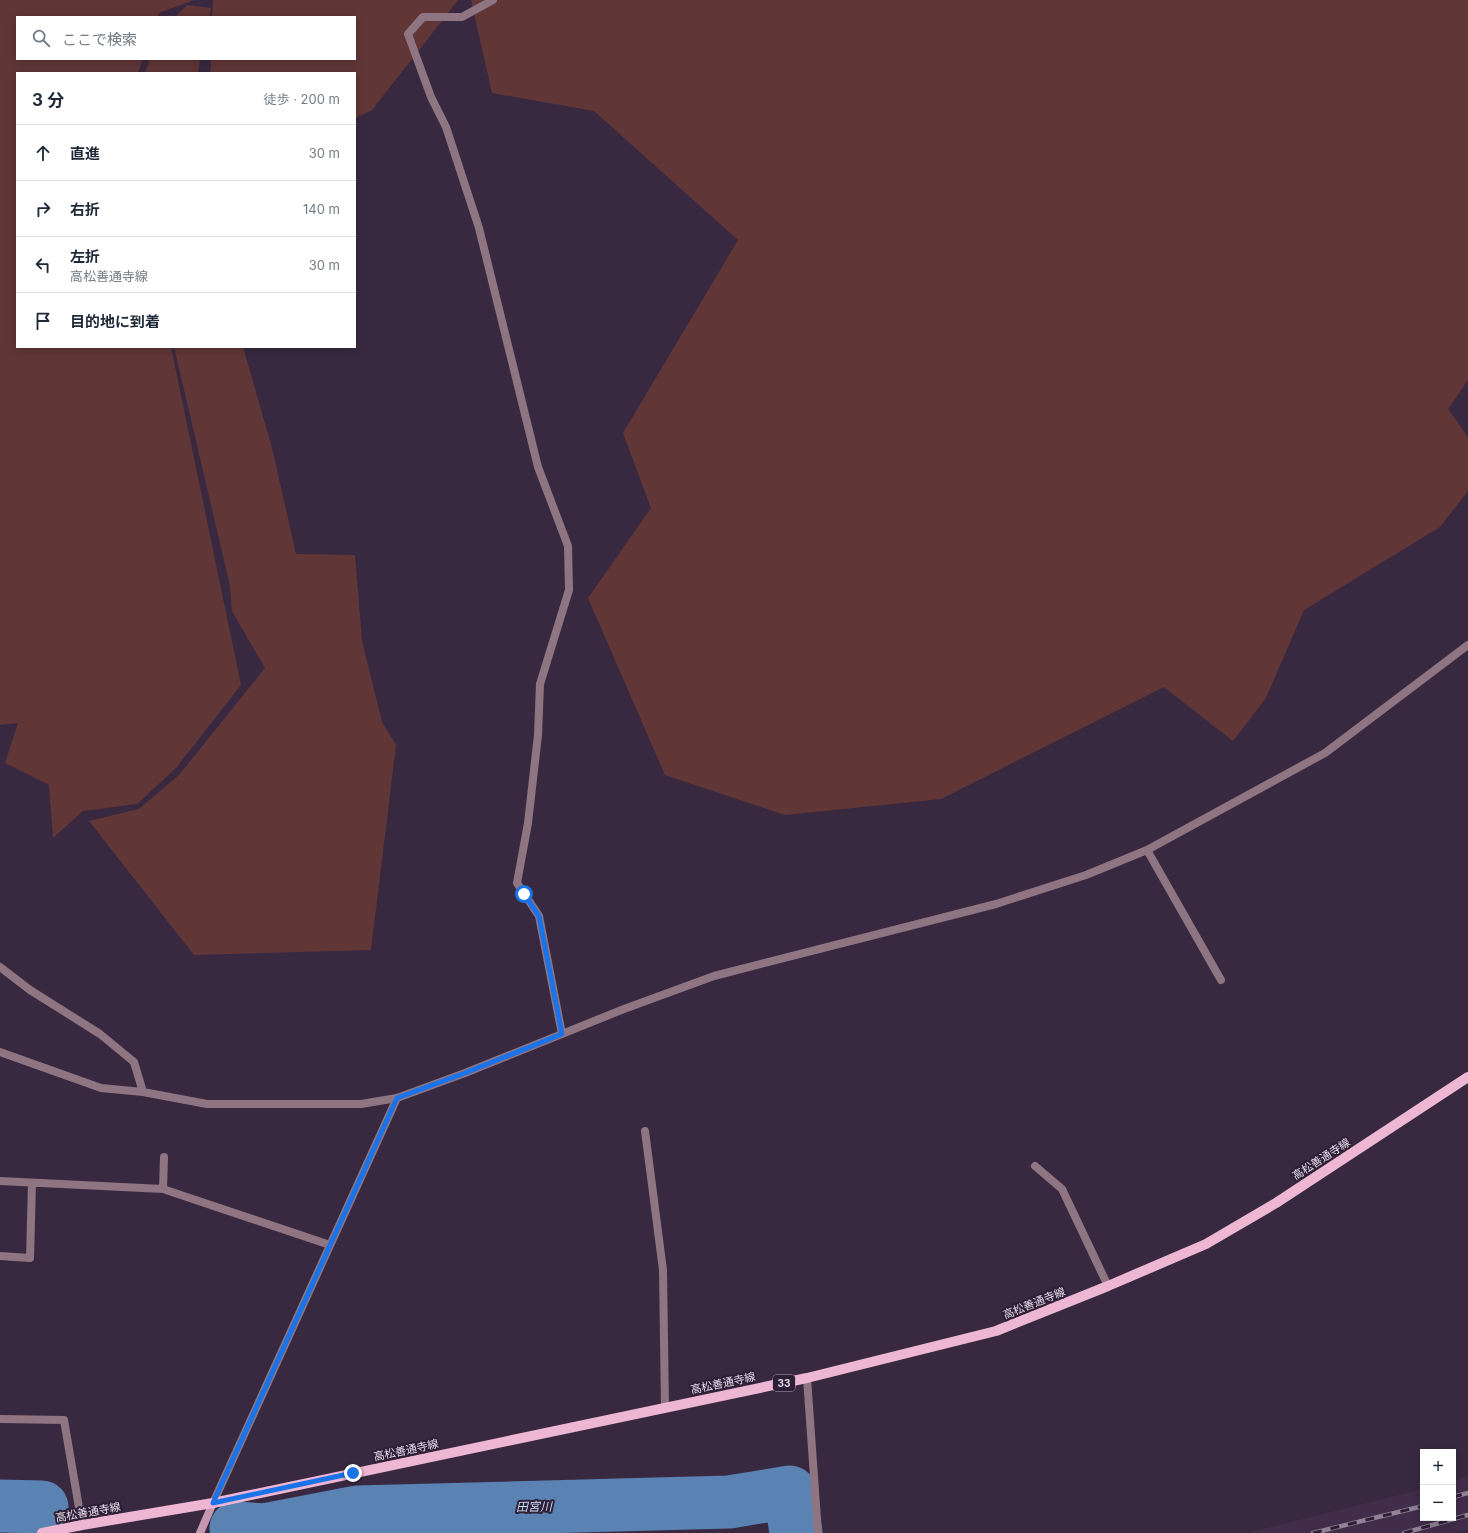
<!DOCTYPE html>
<html lang="ja">
<head>
<meta charset="utf-8">
<style>
	body { margin:0; font-family:Inter,"Noto Sans JP",sans-serif; background:#f6f6f7; color:#1f2937 }
	.controls { position:absolute; right:12px; bottom:12px; display:grid; overflow:hidden; border-radius:0px; box-shadow:0 2px 10px #0003 }
	.controls button { width:36px; height:36px; display:grid; place-items:center; padding:0; border:0; border-bottom:1px solid #e0e1e3; background:#fff; color:#1f2937; font:20px sans-serif }
	.stop { position:absolute; width:12px; height:12px; margin:-9px; border:3px solid #1a73e8; border-radius:50%; background:#fff }
	.stop.end { background:#1a73e8; border-color:#fff; box-shadow:0 1px 4px #0008 }
	.list { margin:0; padding:0; list-style:none }
	h2 { display:flex; justify-content:space-between; align-items:center; height:52px; margin:0; padding:0 16px; font-size:17px }
	h2 small { font-size:13px; font-weight:400; color:#747a83 }
	.list li { display:grid; grid-template-columns:26px 1fr auto; gap:12px; align-items:center; box-sizing:border-box; height:56px; padding:0 16px; border-top:1px solid #e0e1e3 }
	.list b { display:block; font-size:15px; white-space:nowrap }
	.list p { margin:0; font-size:13px; white-space:nowrap; color:#747a83 }
	.list em { font-size:13px; font-style:normal; color:#747a83 }
	.icon { flex:none; width:22px; height:22px; fill:none; stroke:currentColor; stroke-width:2; stroke-linecap:round; stroke-linejoin:round }
	.map { position:relative; flex:none; width:1468px; height:1533px; overflow:hidden }
	.search { position:absolute; background:#fff; box-shadow:0 2px 10px #0003; left:16px; top:16px; width:340px; height:44px; display:flex; align-items:center; gap:10px; box-sizing:border-box; padding:0 14px; border-radius:0px; color:#747a83; font-size:15px }
	.panel { position:absolute; background:#fff; box-shadow:0 2px 10px #0003; left:16px; top:72px; width:340px; height:276px; border-radius:0px }
	.map>svg:first-child { display:block }
	.built { fill:#412c4a }
	.green { fill:#613637 }
	.lines { fill:none; stroke-linecap:round; stroke-linejoin:round }
	.river { stroke:#5a82b2; stroke-width:53 }
	.street { stroke:#8f7481; stroke-width:8 }
	.secondary { stroke:#c499af; stroke-width:8 }
	.primary { stroke:#edb6d2; stroke-width:10 }
	.rail-casing { stroke:#908396; stroke-width:4.5 }
	.rail { stroke:#2f1f36; stroke-width:3; stroke-dasharray:9; stroke-linecap:butt }
	.route { stroke:#1a73e8; stroke-width:5 }
	.labels { text-anchor:middle; stroke-width:4; stroke-linejoin:round; paint-order:stroke }
	.shield { fill:#2f1f36; stroke:#b0a3b5; stroke-width:1 }
	.shield-label { font-size:10px; font-weight:bold; fill:#e7dceb }
	.street-label { font-size:11px; fill:#e7dceb; stroke:#2f1f36 }
	.water-label { font-size:12px; font-style:italic; fill:#c7defa; stroke:#2f1f36 }
</style>
</head>
<body>
<div class="map">
<svg width="1468" height="1533" viewBox="0 0 1468 1533">
	<rect width="100%" height="100%" fill="#392940"/>
	<path class="built" d="M1468,1476V1529L1453,1533H1247L1423,1489V1518H1453V1481Z"/>
	<path class="green" d="M0,0H194L159,13L158,17H17V59H143L138,73H17V347H171L241,685L176,768L137,804L83,811L53,838L49,785L5,763L18,723L0,725Z
		M213,0H458L372,110L355,118V73H210L211,59H355V17H212Z
		M471,0H1468V380L1448,409L1468,437V491L1440,527L1304,610L1266,698L1233,741L1164,687L941,799L785,815L665,775L588,598L651,508L623,433L738,240L594,111L492,93Z
		M187,5L211,8L209,17H175Z
		M150,59H200L198,73H145Z
		M174,347H243L272,448L296,554L355,555L362,641L382,722L396,745L371,950L194,955L89,821L139,809L179,775L265,668L232,611L230,586Z"/>
	<g class="lines">
		<path class="river" d="M0,1506L42,1507
			M236,1528L264,1530L357,1512L729,1502L790,1492L796,1533"/>
		<path class="street" d="M493,0L462,17H423L408,34L431,97L446,127L479,228L538,467L568,546L569,590L540,684L538,735L528,823L517,883L539,916L562,1034
			M1147,850L1221,980
			M0,967L30,990L100,1034L134,1062L143,1092
			M0,1052L101,1088L143,1092L207,1104H361L397,1098L465,1073L624,1009L714,976L996,904L1086,875L1147,850L1325,753L1468,645
			M645,1131L663,1270L665,1408
			M1035,1166L1062,1189L1108,1286
			M0,1181L163,1189L330,1245
			M163,1189L164,1157
			M0,1256L30,1258L32,1183
			M807,1378L818,1533
			M0,1419L64,1420L82,1525
			M213,1503L397,1098"/>
		<path class="secondary" d="M200,1533L213,1503"/>
		<path class="primary" d="M42,1533L82,1525L213,1503L807,1378L996,1331L1108,1286L1206,1244L1276,1203L1468,1077"/>
		<defs>
			<path id="rail" d="M1453,1497L1468,1493
				M1313,1533L1423,1506
				M1404,1533L1468,1515"/>
		</defs>
		<use href="#rail" class="rail-casing"/>
		<use href="#rail" class="rail"/>
	</g>
	<g class="lines">
		<path class="route" d="M353,1473L213,1503L397,1098L465,1073L562,1034L539,916L524,894"/>
	</g>
	<g class="labels">
		<rect class="shield" x="773" y="1375" width="22" height="16" rx="3"/>
		<g class="shield-label">
			<text x="784" y="1387">33</text>
		</g>
		<g class="street-label">
			<text transform="translate(1321 1159) rotate(-33)" y="4">高松善通寺線</text>
			<text transform="translate(1034 1303) rotate(-22)" y="4">高松善通寺線</text>
			<text transform="translate(723 1383) rotate(-12)" y="4">高松善通寺線</text>
			<text transform="translate(406 1450) rotate(-12)" y="4">高松善通寺線</text>
			<text transform="translate(88 1512) rotate(-10)" y="4">高松善通寺線</text>
		</g>
		<g class="water-label">
			<text transform="translate(534 1507) rotate(-1)" y="4">田宮川</text>
		</g>
	</g>
</svg>
<div class="controls">
<button>+</button>
<button>−</button>
</div>
<div class="stop" style="left:524px;top:894px"></div>
<div class="stop end" style="left:353px;top:1473px"></div>
<div class="search"><svg class="icon" aria-label="search" viewBox="0 0 24 24"><circle cx="10" cy="10" r="6"/><path d="M15 15l6 6"/></svg>ここで検索</div>
<section class="panel">
<h2>3 分<small>徒歩 · 200 m</small></h2>
<ul class="list">
<li><svg class="icon" aria-label="ahead" viewBox="0 0 24 24"><path d="M12 20V5M6 11l6-6 6 6"/></svg><div><b>直進</b></div><em>30 m</em></li>
<li><svg class="icon" aria-label="right" viewBox="0 0 24 24"><path d="M7 20v-9h11M14 6l5 5-5 5"/></svg><div><b>右折</b></div><em>140 m</em></li>
<li><svg class="icon" aria-label="left" viewBox="0 0 24 24"><path d="M17 20v-9H6M10 6l-5 5 5 5"/></svg><div><b>左折</b><p>高松善通寺線</p></div><em>30 m</em></li>
<li><svg class="icon" aria-label="arrive" viewBox="0 0 24 24"><path d="M6 21V4h12l-3 4 3 4H6"/></svg><div><b>目的地に到着</b></div></li>
</ul>
</section>
</div>
</body>
</html>
